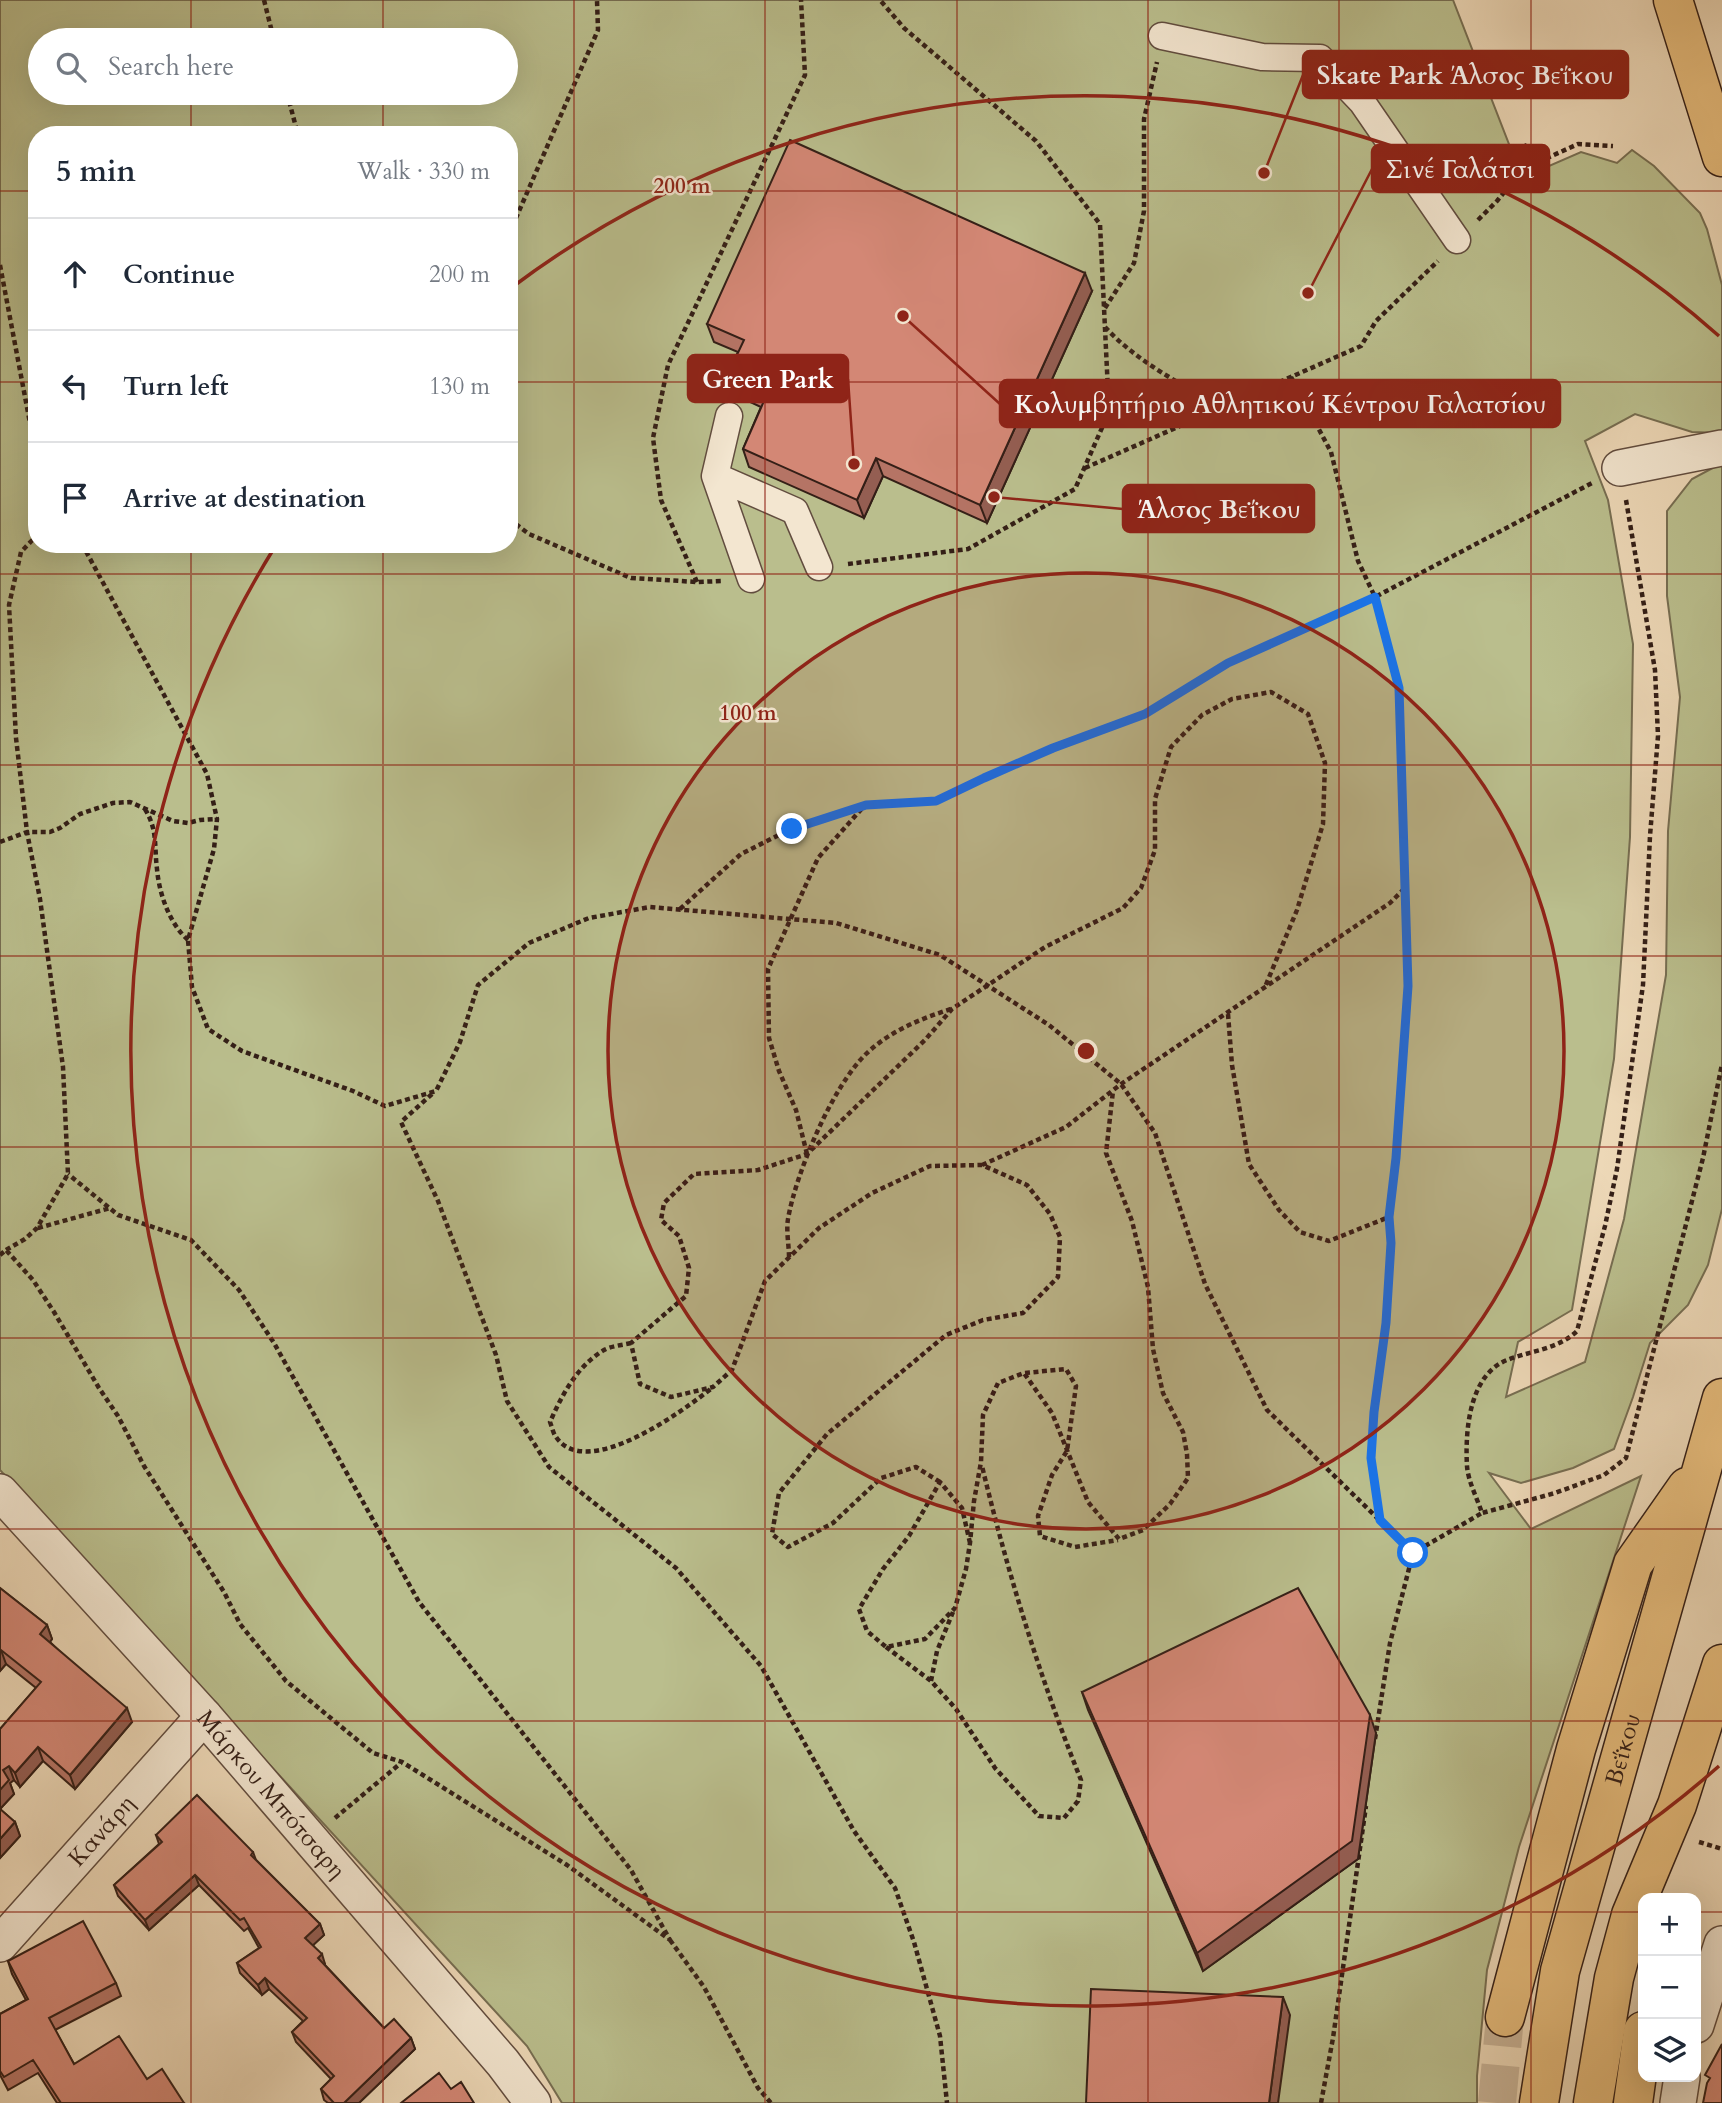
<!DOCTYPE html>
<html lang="en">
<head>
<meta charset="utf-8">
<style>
	body { margin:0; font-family:Cardo,serif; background:#f6f6f7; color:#1f2937 }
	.controls { position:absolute; right:21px; bottom:21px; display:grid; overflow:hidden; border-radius:14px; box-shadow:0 7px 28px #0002 }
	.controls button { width:63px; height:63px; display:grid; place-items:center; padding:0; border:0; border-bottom:2px solid #e0e1e3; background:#fff; color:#1f2937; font:35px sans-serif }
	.stop { position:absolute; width:21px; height:21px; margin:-16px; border:5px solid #1a73e8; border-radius:50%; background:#fff }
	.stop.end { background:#1a73e8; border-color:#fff; box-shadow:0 2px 7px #0008 }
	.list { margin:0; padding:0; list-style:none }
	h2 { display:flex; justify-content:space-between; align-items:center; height:91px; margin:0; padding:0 28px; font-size:30px }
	h2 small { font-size:23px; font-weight:400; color:#747a83 }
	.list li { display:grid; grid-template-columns:46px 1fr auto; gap:21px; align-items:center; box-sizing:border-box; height:112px; padding:0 28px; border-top:2px solid #e0e1e3 }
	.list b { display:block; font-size:26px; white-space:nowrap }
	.list em { font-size:23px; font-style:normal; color:#747a83 }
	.icon { flex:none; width:38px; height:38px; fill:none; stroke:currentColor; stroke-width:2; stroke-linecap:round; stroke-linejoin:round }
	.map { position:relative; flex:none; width:1722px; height:2103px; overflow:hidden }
	.search { position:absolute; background:#fff; box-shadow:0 7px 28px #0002; left:28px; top:28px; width:490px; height:77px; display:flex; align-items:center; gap:18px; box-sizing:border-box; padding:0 24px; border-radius:38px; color:#747a83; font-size:26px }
	.panel { position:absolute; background:#fff; box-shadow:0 7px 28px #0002; left:28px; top:126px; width:490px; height:427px; border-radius:28px }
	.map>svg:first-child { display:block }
	.green { fill:#babe8d; stroke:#776e52; stroke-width:2; fill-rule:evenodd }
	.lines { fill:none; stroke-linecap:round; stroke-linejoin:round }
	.primary-tunnel { stroke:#c8b397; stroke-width:38; stroke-dasharray:38 19; stroke-linecap:butt }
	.pedestrian-casing { stroke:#624d3f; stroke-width:29 }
	.minor-casing { stroke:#624d3f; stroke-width:38 }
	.primary-casing { stroke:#341f17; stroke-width:41 }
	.path { stroke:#341f17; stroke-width:4.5; stroke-dasharray:5 3.5; stroke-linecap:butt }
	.pedestrian { stroke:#f3e6d0; stroke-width:26 }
	.minor { stroke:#f3e6d0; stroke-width:35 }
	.primary { stroke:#e6bc7c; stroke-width:38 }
	.wall { fill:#b57465; stroke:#341f17; stroke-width:2 }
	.shaded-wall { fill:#945e52; stroke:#341f17; stroke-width:2 }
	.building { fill:#d38775; stroke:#341f17; stroke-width:2 }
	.route { stroke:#1a73e8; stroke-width:9 }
	.grid { fill:none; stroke:#8f2418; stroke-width:2; stroke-opacity:0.55 }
	.ring { fill:none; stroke:#8f2418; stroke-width:3.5 }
	.labels { text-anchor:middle; stroke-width:5; stroke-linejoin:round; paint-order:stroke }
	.street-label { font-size:24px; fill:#341f17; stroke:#f3e6d0 }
	.centre { fill:#8f2418; stroke:#f3e6d0; stroke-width:3.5 }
	.ring-label { font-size:21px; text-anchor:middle; font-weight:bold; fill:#8f2418; stroke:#f3e6d0; stroke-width:5; stroke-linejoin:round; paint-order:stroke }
	.leader { fill:none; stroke:#8f2418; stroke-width:2.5 }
	.callout-dot { fill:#8f2418; stroke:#f3e6d0; stroke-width:2.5 }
	.callout { fill:#8f2418; stroke:#8f2418; stroke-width:2.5 }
	.callout-label { font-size:26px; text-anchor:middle; font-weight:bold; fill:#fff }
</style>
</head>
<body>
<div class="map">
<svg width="1722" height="2103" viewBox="0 0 1722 2103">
	<rect width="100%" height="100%" fill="#edd8b7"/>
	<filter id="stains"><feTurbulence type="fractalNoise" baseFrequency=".00286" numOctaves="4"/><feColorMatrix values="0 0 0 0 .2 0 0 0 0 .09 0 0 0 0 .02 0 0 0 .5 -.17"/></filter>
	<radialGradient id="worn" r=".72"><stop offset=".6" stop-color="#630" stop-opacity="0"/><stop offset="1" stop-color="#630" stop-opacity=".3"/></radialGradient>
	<path class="green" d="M0,0H1453L1512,152L1510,183L1581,152L1617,163L1632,150L1654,166L1700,213L1707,229L1722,285V433L1692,432L1635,414L1585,441L1608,500L1633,644L1630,837L1614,1059L1572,1310L1518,1342L1506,1397L1585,1362L1624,1219L1666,975L1668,831L1680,697L1667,596V511L1692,479L1722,463V1209L1708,1265L1688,1305L1650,1343L1633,1397L1614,1449L1573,1468L1521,1483L1489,1473L1531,1529L1641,1476L1519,1847L1487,1970L1477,2076V2103H562L527,2046L0,1470ZM40,40H506V93H40ZM37,135H509V544H37Z"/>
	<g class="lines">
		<path class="primary-tunnel" d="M1497,2103L1505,2017"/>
		<defs>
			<path id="pedestrian" d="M1162,36L1262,57L1320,58L1362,102L1457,240
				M729,416L715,476L795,511L819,567
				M715,476L751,579"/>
			<g id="minor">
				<path d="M1620,468L1722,448"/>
				<path id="s1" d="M0,1492L204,1716L503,2063L533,2103"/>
				<path id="s2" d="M0,1944L204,1716"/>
				<path d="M1696,2025L1722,1944"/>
				<path d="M1678,2103L1682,2077"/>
			</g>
			<g id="primary">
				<path d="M1673,0L1722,157"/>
				<path d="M1505,2017L1576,1749L1633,1564L1687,1487"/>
				<path id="s3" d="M1539,2103L1560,1971L1722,1398"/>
				<path d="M1593,2103L1614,1978L1631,1915L1677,1805L1722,1664"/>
				<path d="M1633,2103L1643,2031"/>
			</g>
		</defs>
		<use href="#pedestrian" class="pedestrian-casing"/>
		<use href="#minor" class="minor-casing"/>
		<use href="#primary" class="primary-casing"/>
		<path class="path" d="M264,0L274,40
			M287,93L298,135
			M1524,145L1549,157
			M1478,220L1497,201L1523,169L1578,144L1613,146
			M509,234L598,30L597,0
			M0,265L37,460
			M1105,308L1134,263L1144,211V119L1157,62
			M1105,327C1136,361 1181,384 1221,407
			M1291,377L1331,452L1358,561L1375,597L1399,688L1408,986L1396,1158L1389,1217L1391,1243L1386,1323L1374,1412L1371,1458L1380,1518
			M1085,468L1361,346L1376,321L1438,261
			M1626,500L1655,670L1658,736L1650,836L1643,985L1617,1169L1605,1226L1577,1331C1559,1349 1530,1351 1507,1360C1469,1375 1465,1431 1467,1466C1468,1481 1477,1498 1482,1513L1555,1493L1604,1475L1626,1458L1703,1158L1722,1064
			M509,519L529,534L631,578L697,582L722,581
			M82,544L207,774L217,819L214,849L188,940L192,987L208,1029L242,1051L353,1091L385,1106L436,1091L460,1042L478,985L529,943L589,918L650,907L836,923L940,955L1049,1025L1121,1084L1155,1133L1205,1284L1267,1410L1413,1553
			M848,564L968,549L1075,489L1109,412L1100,224L1036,141L904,28L880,0
			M697,582L661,500L653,438L668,365L805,75L801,0
			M145,809C158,831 154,845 157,869C159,893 169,923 188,940
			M0,842L27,832H50L60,828L80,814L113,803L130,802L173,821L188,823L200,820L217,819
			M680,909L741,854L781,834L866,805L936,801L984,777L1053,748L1145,714L1228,664L1375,597L1592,483
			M1228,1014L1232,1065L1249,1164L1279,1210L1300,1232L1329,1241L1389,1217
			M432,1094L401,1122L438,1201L496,1355L507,1401L549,1467L676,1568L761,1666L854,1831L895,1888L914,1942L940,2036L947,2103
			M807,1154L796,1110L779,1071L769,1038L768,969L818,858L865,805
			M982,1165L1066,1127L1121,1084L1390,903L1405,888
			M38,1228L110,1208
			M6,1250L25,1239L37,1228L68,1174L63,1067L40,899L27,832L16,738L9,605L21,552L37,535
			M0,1255L6,1250L33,1280L54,1312L99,1388L118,1416L144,1466L224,1592L240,1624L286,1681L373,1753L402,1762L567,1865L670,1940L631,1870L419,1602L274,1343L239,1290L191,1240L118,1215L68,1174
			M789,1257C789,1245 786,1231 788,1219C796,1173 832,1087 866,1054C890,1031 920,1019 951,1009
			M631,1343C623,1345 611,1346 604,1350C577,1366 562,1395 550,1422C552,1427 553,1433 556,1437C587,1482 684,1410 712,1388
			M1025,1373L1066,1369L1076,1386L1067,1451L1052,1475L1038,1516L1040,1536L1075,1547L1118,1540
			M940,1482L916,1467L881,1478L833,1523L788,1547L772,1534L779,1493L827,1434L946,1335L983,1320L1023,1313L1058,1277L1060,1237L1050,1214L1027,1185L982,1165L930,1166L872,1193L819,1228L765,1281L732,1370L713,1387L671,1397L640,1384L631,1343L686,1296L689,1268L679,1236L661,1220L664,1203L694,1174L758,1170L807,1154L925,1040L952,1009L1045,947L1123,908L1141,888L1155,850V799L1171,747L1202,715L1232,699L1271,692L1308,714L1325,763L1323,824L1297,910L1265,987
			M970,1543L962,1508L940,1482L909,1536L883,1569L859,1609L867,1631L886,1647L925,1639L955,1608L966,1569L970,1543L974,1501L981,1462L983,1415L998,1383L1024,1373L1052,1413L1088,1502L1119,1539L1143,1530L1170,1504L1188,1478L1187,1454L1183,1432L1163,1393L1153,1349L1148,1287L1132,1221L1106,1153L1113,1091
			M886,1647L931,1681L956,1709L995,1768L1039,1816L1064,1818L1078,1801L1081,1780C1040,1678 1008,1574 982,1466
			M931,1681L937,1651L953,1612
			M1375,1739L1390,1643L1413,1553L1482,1513
			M335,1818L401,1763
			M1699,1842L1722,1849
			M670,1940L704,1987L758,2088L771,2103
			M1321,2103L1333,2038L1366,1806"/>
		<use href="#pedestrian" class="pedestrian"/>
		<use href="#minor" class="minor"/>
		<use href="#primary" class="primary"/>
	</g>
	<path class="wall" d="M1092,291L987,523L883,476L864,518L749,467L743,449L761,407L733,394L727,376L738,352L714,342L707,324Z
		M0,1588L47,1625L52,1639L50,1642L132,1722L75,1789L43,1761L20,1787L14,1780L10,1783L14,1794L0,1809L15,1822L20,1836L0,1858V1729L36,1688L6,1664L0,1671Z
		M1082,1692L1376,1733L1358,1859L1203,1971L1088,1710Z
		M156,1835L253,1852L256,1860L320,1924L324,1935L313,1945L325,1964V1965L384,2028L411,2038L415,2049L359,2103H328L324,2100L321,2089L331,2079L296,2042L292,2032L303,2021L269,1989L262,1995L240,1973L237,1963L259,1948L248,1928L244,1931L199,1885L149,1930L118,1896L114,1885L159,1844Z
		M8,1961L116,1983L121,1996L55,2030L74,2064L147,2079L184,2103H57L38,2073L8,2090L0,2075V2014L26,2000L12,1974Z"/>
	<path class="shaded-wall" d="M1085,273L1092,291L987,523L980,505Z
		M876,458L883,476L864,518L857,500Z
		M47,1625L52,1639L45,1648L40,1634Z
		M1,1650L6,1664L0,1671V1651Z
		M127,1708L132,1722L75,1789L70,1775Z
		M1370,1715L1376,1733L1358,1859L1203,1971L1197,1953Z
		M38,1747L43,1761L20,1787L15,1773Z
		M9,1766L14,1780L10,1783L14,1794L0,1809V1790L3,1770Z
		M15,1822L20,1836L0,1858V1839Z
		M195,1875L199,1885L149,1930L145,1920Z
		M320,1924L324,1935L309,1949L305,1938Z
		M322,1954L325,1964L322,1968L318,1958Z
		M265,1978L269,1989L262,1995L258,1985Z
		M1283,1997L1290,2015L1278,2103H1269Z
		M411,2038L415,2049L359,2103H344Z"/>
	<path class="building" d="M790,140L1085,273L980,505L876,458L857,500L743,449L767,394L727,376L744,340L707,324Z
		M0,1588L47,1625L40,1634L127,1708L70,1775L38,1747L15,1773L9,1766L3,1770L9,1780L0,1790V1729L41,1682L1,1650L0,1651Z
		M1298,1588L1370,1715L1352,1841L1197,1953L1082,1692Z
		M197,1795L253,1852L251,1855L320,1924L305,1938L322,1954L318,1958L384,2028L394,2019L411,2038L344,2103H334L321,2089L334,2076L292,2032L307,2018L265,1978L258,1985L237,1963L261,1947L244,1918L240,1920L195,1875L145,1920L114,1885L162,1842L156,1835Z
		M0,1809L15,1822L0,1839Z
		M83,1921L116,1983L49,2018L74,2064L119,2036L147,2079L162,2069L184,2103H61L33,2060L4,2077L0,2071V2014L28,1999L8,1961Z
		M1091,1989L1283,1997L1269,2103H1086Z
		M1722,2044V2103H1703L1707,2083L1710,2078L1705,2075Z
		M439,2073L451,2089L461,2082L474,2103H401Z"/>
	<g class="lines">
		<path class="route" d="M792,829L866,805L936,801L984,778L1053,748L1145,714L1228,663L1375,597L1399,688L1408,986L1396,1158L1389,1217L1391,1243L1386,1323L1374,1412L1371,1458L1380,1520L1413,1553"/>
	</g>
	<path class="grid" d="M191,0V40M383,0V40M574,0V2103M765,0V2103M957,0V2103M1148,0V2103M1339,0V2103M1531,0V2103M191,93V135M383,93V135M0,191H37M509,191H1722M0,382H37M509,382H1722M191,544V2103M383,544V2103M0,574H1722M0,765H1722M0,956H1722M0,1147H1722M0,1338H1722M0,1529H1722M0,1721H1722M0,1912H1643M1696,1912H1722"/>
	<circle cx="1086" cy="1051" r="478" fill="#8f2418" fill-opacity=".12"/>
	<g class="ring">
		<circle cx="1086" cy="1051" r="478"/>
		<path d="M1719 1766A955 955 0 0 1 276 545M511 288A955 955 0 0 1 1719 336"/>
	</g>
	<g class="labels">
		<g class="street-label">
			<text dy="8" stroke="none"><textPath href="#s3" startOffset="364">Βεΐκου</textPath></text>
			<text dy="8" stroke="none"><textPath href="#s1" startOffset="406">Μάρκου Μπότσαρη</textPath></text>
			<text dy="8" stroke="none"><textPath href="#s2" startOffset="152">Κανάρη</textPath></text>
		</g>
	</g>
	<circle cx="1086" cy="1051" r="10" class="centre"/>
	<g class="ring-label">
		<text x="682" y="193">200 m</text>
		<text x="748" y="720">100 m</text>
	</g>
	<path class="leader" d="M1264 173L1303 75M1308 293L1372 169M854 464L848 379M903 316L1000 404M994 497L1123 509"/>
	<g class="callout-dot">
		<circle cx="1264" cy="173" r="7"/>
		<circle cx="1308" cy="293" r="7"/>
		<circle cx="854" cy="464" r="7"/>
		<circle cx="903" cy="316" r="7"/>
		<circle cx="994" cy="497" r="7"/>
	</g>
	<g class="callout">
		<rect x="1303" y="51" width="325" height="47" rx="7"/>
		<rect x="1372" y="145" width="177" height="47" rx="7"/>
		<rect x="688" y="355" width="160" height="47" rx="7"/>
		<rect x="1000" y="380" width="560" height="47" rx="7"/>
		<rect x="1123" y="485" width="191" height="47" rx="7"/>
	</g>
	<g class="callout-label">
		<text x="1465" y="84">Skate Park Άλσος Βεΐκου</text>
		<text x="1460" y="178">Σινέ Γαλάτσι</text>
		<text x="768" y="388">Green Park</text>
		<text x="1280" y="413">Κολυμβητήριο Αθλητικού Κέντρου Γαλατσίου</text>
		<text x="1219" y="518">Άλσος Βεΐκου</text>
	</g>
	<rect width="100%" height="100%" filter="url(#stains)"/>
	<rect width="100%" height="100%" fill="url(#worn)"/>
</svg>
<div class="controls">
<button>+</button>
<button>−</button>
<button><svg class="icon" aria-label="layers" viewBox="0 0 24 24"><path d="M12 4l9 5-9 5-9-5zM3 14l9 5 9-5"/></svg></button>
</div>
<div class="stop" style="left:1413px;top:1553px"></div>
<div class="stop end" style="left:792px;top:829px"></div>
<div class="search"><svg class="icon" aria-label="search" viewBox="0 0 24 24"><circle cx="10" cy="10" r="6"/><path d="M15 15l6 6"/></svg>Search here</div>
<section class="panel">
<h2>5 min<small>Walk · 330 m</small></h2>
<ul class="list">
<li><svg class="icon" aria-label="ahead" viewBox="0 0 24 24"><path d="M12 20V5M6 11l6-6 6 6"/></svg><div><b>Continue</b></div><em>200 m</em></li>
<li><svg class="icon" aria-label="left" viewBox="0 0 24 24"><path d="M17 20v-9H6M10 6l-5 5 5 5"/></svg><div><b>Turn left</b></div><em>130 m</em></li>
<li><svg class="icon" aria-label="arrive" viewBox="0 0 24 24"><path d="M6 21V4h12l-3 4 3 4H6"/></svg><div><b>Arrive at destination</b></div></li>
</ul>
</section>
</div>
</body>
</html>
